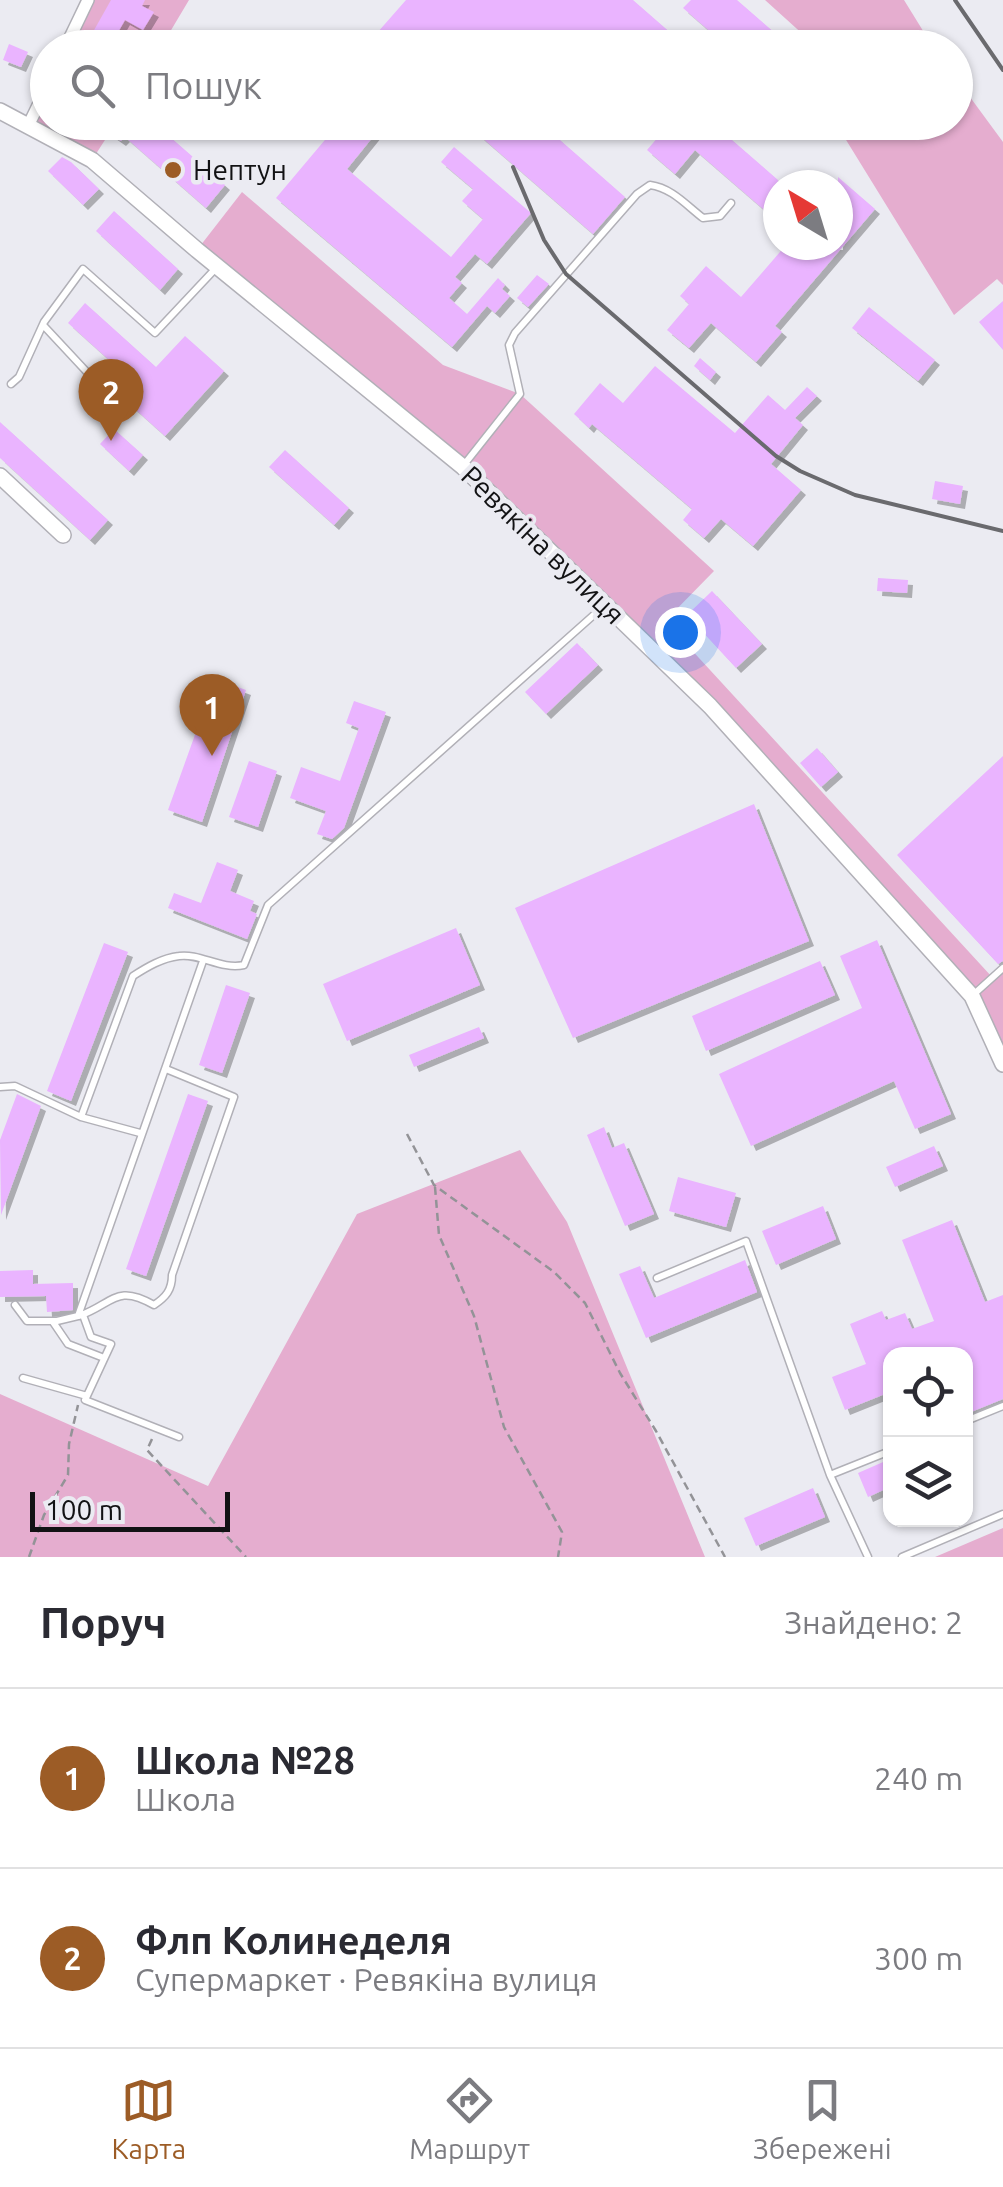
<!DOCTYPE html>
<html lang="uk">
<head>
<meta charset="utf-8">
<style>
	body { margin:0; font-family:Ubuntu,sans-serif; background:#f2f2f3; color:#2b2b33 }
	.controls { position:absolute; right:30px; bottom:30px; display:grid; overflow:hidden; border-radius:20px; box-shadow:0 2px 8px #0004 }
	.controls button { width:90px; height:90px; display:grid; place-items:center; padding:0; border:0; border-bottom:2px solid #e1e1e2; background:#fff; color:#2b2b33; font:50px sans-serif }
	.compass { position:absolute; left:763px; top:170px; width:90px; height:90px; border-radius:50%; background:#fff; box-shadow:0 2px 8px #0004; rotate:322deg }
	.scale { position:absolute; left:30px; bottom:25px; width:200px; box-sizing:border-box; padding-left:10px; border:5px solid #121214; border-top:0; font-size:28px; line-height:35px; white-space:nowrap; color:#121214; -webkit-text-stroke:8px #ebebf2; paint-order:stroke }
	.you { position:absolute; left:680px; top:632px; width:35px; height:35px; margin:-25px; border:8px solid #fff; border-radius:50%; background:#1a73e8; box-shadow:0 0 0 15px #1a73e833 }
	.badge { display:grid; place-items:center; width:65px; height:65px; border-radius:50%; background:#9c5c26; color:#fff; font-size:32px; font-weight:700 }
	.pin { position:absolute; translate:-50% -82px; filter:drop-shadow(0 2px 5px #0008) }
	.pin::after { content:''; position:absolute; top:52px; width:35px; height:30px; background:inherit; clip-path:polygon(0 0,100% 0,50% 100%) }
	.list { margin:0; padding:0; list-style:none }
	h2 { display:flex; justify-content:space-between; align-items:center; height:130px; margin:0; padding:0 40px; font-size:42px }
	h2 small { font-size:32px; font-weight:400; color:#7c7c81 }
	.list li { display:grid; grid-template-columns:65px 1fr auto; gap:30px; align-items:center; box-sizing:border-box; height:180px; padding:0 40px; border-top:2px solid #e1e1e2 }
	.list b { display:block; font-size:38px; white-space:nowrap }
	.list p { margin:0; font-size:32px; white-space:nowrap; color:#7c7c81 }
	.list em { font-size:32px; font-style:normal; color:#7c7c81 }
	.icon { flex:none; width:55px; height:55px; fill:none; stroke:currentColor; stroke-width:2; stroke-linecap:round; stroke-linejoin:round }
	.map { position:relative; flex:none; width:1003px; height:1557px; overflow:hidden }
	.search { position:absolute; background:#fff; box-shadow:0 2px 8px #0004; left:30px; right:30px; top:30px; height:110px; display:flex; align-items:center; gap:25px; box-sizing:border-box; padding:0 35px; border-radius:55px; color:#7c7c81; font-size:38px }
	.sheet { height:490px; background:#fff }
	nav { display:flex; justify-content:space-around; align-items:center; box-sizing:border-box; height:140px; border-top:2px solid #e1e1e2; background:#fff; font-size:28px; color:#7c7c81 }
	nav a { display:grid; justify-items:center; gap:5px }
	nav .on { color:#9c5c26 }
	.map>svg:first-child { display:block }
	.green { fill:#e5adcf }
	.building { fill:#eab4ff; filter:url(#shadow) }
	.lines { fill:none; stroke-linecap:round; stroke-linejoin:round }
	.lane-casing { stroke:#b1b0b7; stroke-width:9 }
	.street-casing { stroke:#b1b0b7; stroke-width:14 }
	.secondary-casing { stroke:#b1b0b7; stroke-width:18 }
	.path { stroke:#939397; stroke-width:2.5; stroke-dasharray:8 5; stroke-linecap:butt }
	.lane { stroke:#fff; stroke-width:6 }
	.street { stroke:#fff; stroke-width:11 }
	.secondary { stroke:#fff; stroke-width:15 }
	.rail { stroke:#6a6a6e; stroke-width:4 }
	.poi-dot { fill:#9c5c26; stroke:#ebebf2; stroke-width:4 }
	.labels { text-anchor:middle; stroke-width:9; stroke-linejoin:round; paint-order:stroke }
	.poi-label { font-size:28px; fill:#121214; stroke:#ebebf2; text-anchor:start }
	.street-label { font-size:28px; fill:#121214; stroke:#ebebf2 }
</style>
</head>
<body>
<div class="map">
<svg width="1003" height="1557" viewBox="0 0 1003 1557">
	<defs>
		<filter id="shadow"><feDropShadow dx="5" dy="5" stdDeviation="0" flood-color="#0004"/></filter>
	</defs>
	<rect width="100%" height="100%" fill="#ebebf2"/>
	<path class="green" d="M88,0H189L161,47L65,48Z
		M765,0H904L933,47H817Z
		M956,78L1003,142V285L997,279L954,315L843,135L852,123L956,122Z
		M47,85L48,122L116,123L92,160L29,124Z
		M242,192L443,365L520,394L714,571L665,621L992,977L1003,968V1064L972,996L710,706L463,467L197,250Z
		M520,1150L567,1222L705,1557H0V1394L208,1486L357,1214Z
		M1003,1528V1557H935Z"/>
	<path class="building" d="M111,0H145L142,6L154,12L143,30L125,20L109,48H84Z
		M406,0H633L688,48H377L370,41Z
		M691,0H737L792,48H729L683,8Z
		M9,44L28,52L21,67L3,60Z
		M121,122H153L225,185L206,208L125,137L121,141L111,134Z
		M340,122H385L347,169L451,257L483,219L462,201L473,189L441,162L454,147L531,213L487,264L475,254L455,277L462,283L449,298L467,314L498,278L505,285L502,289L510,296L495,313L487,306L452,347L276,198Z
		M464,122H562L552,133L625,197L593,234Z
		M671,122H732L724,133L778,180V222L695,150L675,174L647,150Z
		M62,157L71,162L99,189L83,205L48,171Z
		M838,177L875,209L775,326L782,332L756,362L711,323L689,348L667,330L689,304L680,296L706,266L741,297L786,245H838Z
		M114,211L178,269L160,290L96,231Z
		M537,275L549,284L528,307L517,298Z
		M1003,301V350L979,322Z
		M85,303L156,367L185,336L224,371L165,436L126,401L139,387L68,323Z
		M869,307L935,360L918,381L852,328Z
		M700,358L716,372L710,380L694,366Z
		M655,366L735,433L768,395L785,410L807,387L817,396L795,418L803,425L771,464L801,490L753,546L721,519L704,538L683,520L692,509L592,424L589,428L574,414L600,383L623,403Z
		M0,422L108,520L90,540L0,458Z
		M114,429L143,455L129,471L100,444Z
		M285,450L349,508L334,525L269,467Z
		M935,481L963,486L960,504L932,499Z
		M878,578L908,580L907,593L877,591Z
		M712,591L762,644L736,668L687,615Z
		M577,643L598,665L546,714L525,692Z
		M215,679L246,690L202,822L168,810Z
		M354,701L386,712L344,828L332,839L317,834L326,811L290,798L301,767L340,781L359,728L346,723Z
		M817,748L838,772L821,787L800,763Z
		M1003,756V961L998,964L897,855Z
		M249,761L277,771L258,827L229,817Z
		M754,804L809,941L573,1038L515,908Z
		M217,862L238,870L230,891L254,901L250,911L257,914L247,939L168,908L174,893L201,903Z
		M456,928L480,985L347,1041L323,984Z
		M877,940L951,1114L915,1129L894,1081L751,1146L719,1074L862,1008L840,956Z
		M104,943L128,952L71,1101L47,1091Z
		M820,961L835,995L706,1051L692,1016Z
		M226,985L250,993L222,1073L199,1065Z
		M479,1027L484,1038L414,1067L409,1055Z
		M17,1094L41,1106L1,1215L0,1140Z
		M188,1094L208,1101L146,1276L126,1269Z
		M604,1127L612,1148L624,1143L654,1214L625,1226L587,1135Z
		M934,1146L943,1166L895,1187L886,1167Z
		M678,1177L736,1193L726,1227L669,1211Z
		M823,1206L836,1239L776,1265L762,1231Z
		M952,1220L985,1302L1003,1295V1399L966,1414V1354H890V1392L845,1410L832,1377L866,1364L850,1324L882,1311L886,1320L905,1313L912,1329L934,1321L902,1240Z
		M745,1260L757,1292L646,1338L619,1274L640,1266L654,1298Z
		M33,1270V1284L73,1283V1310L47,1312L46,1296L0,1297V1271Z
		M890,1459V1487L868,1497L858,1473Z
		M813,1488L825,1517L756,1546L744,1518Z"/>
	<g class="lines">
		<defs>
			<path id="lane" d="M43,325L98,384
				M11,384L19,377L44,322L83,269L155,333L217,267
				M463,466L520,394L509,345L515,333L637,194L650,185C672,188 686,205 703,218L720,216L731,203
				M973,995L1003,968
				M0,1087L15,1086L81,1117L140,1133
				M81,1117L133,976C147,967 162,958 179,956C200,953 221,970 244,965L268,905L605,605
				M657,1278L746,1241L830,1475L868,1557
				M15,1305L27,1321H57L78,1316L203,961
				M83,1315L91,1337L111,1344L85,1400L179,1437
				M79,1316C113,1304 116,1283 154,1305C166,1297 172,1290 172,1275L234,1097L166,1069
				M53,1322L68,1344L104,1358
				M23,1378L87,1396
				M966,1421L1003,1406
				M830,1475L890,1451
				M902,1557L1003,1514"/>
			<path id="street" d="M65,48L88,0
				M29,124L48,85"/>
			<path id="secondary" d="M0,111L92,160L197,250L463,467L710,706L972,996L1003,1064
				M0,476L63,535"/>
		</defs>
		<use href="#lane" class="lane-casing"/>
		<use href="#street" class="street-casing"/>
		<use href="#secondary" class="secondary-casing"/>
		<path class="path" d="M407,1134L434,1185L554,1272L585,1303L620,1373L656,1431L725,1557
			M435,1187L439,1235L474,1316L504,1427L562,1532L558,1557
			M152,1439L147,1450L246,1557
			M29,1557L44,1515L68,1475L69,1444L78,1405"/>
		<use href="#lane" class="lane"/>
		<use href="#street" class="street"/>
		<use href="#secondary" class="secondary"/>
		<path class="rail" d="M955,0L1003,70
			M513,167L544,240L566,274L776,456L800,471L855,495L1003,531"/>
	</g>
	<circle class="poi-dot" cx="173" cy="170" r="10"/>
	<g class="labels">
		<g class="poi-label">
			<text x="193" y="180">Нептун</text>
		</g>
		<g class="street-label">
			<text transform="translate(543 545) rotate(44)" y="10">Ревякіна вулиця</text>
		</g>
	</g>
</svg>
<div class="controls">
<button><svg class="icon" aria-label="locate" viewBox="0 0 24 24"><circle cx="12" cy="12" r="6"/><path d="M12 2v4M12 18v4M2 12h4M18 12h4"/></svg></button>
<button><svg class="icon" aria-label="layers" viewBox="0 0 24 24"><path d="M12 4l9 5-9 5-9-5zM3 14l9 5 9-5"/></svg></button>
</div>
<svg class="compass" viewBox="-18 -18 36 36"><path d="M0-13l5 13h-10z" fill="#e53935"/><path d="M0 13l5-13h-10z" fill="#7c7c81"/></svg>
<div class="scale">100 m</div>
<div class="you"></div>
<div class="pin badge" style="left:212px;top:756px">1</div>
<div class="pin badge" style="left:111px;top:441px">2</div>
<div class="search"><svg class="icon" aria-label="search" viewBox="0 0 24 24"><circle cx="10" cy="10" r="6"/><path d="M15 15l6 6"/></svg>Пошук</div>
</div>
<section class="sheet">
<h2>Поруч<small>Знайдено: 2</small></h2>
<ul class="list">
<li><span class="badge">1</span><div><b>Школа №28</b><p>Школа</p></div><em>240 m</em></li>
<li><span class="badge">2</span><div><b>Флп Колинеделя</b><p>Супермаркет · Ревякіна вулиця</p></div><em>300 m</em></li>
</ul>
</section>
<nav>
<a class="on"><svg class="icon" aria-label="map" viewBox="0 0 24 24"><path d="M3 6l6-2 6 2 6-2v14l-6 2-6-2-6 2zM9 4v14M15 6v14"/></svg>Карта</a>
<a><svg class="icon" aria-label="directions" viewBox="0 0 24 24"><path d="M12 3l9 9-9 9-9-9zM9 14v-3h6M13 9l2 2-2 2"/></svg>Маршрут</a>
<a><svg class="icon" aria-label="saved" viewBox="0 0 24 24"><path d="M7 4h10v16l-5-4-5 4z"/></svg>Збережені</a>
</nav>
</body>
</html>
